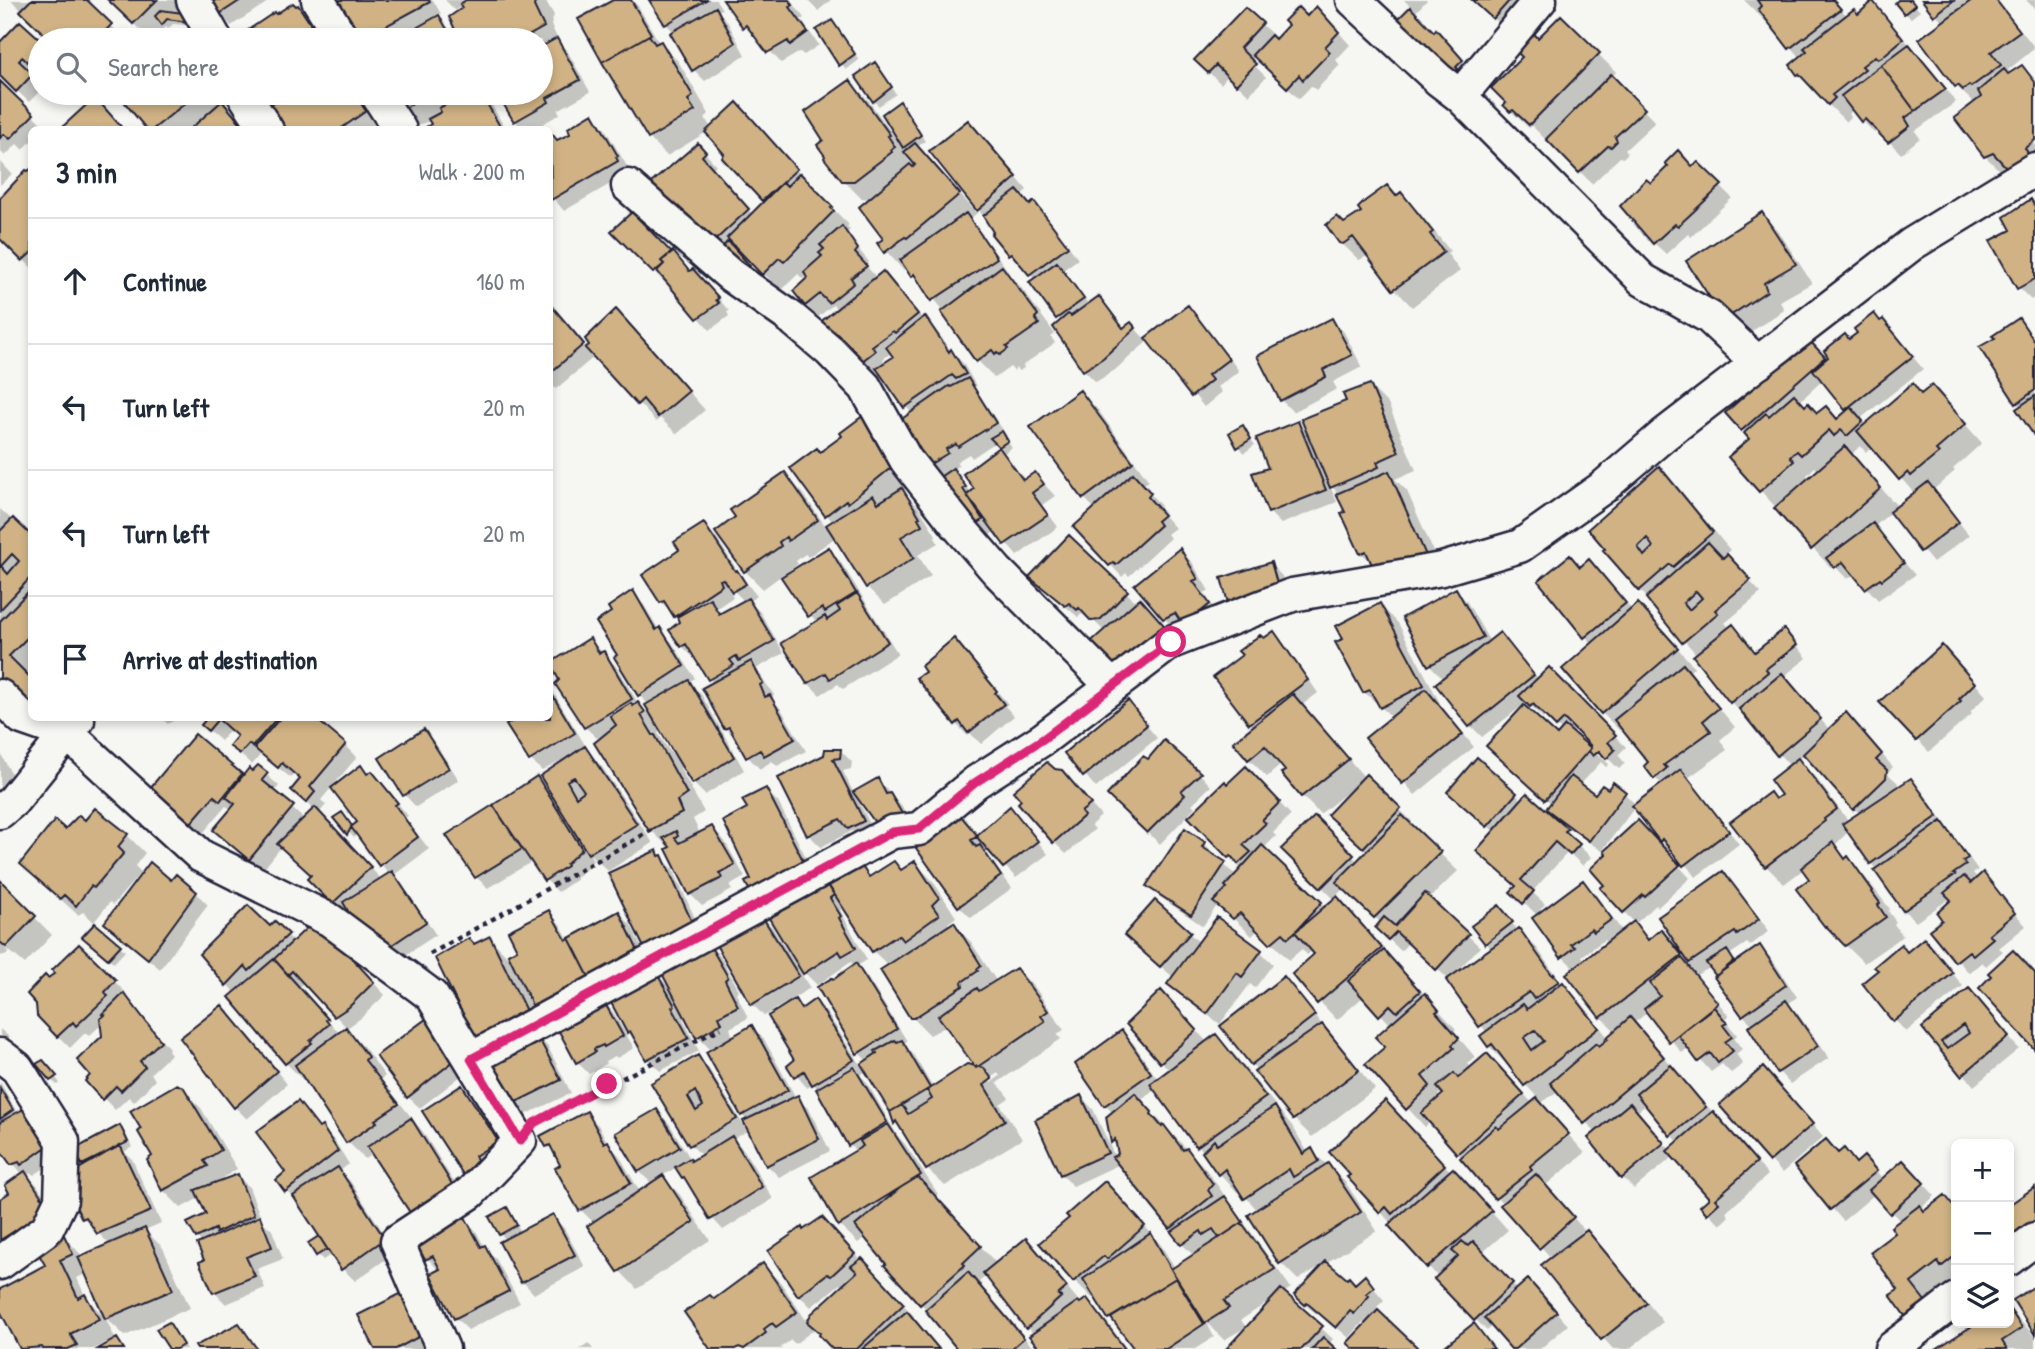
<!DOCTYPE html>
<html lang="en">
<head>
<meta charset="utf-8">
<style>
	body { margin:0; font-family:"Patrick Hand",sans-serif; background:#f2f2f3; color:#1f2937 }
	.controls { position:absolute; right:21px; bottom:21px; display:grid; overflow:hidden; border-radius:10px; box-shadow:0 4px 10px #0003 }
	.controls button { width:63px; height:63px; display:grid; place-items:center; padding:0; border:0; border-bottom:2px solid #e0e1e3; background:#fff; color:#1f2937; font:35px sans-serif }
	.stop { position:absolute; width:21px; height:21px; margin:-16px; border:5px solid #db2777; border-radius:50%; background:#fff }
	.stop.end { background:#db2777; border-color:#fff; box-shadow:0 2px 7px #0008 }
	.list { margin:0; padding:0; list-style:none }
	h2 { display:flex; justify-content:space-between; align-items:center; height:91px; margin:0; padding:0 28px; font-size:30px }
	h2 small { font-size:23px; font-weight:400; color:#747a83 }
	.list li { display:grid; grid-template-columns:46px 1fr auto; gap:21px; align-items:center; box-sizing:border-box; height:126px; padding:0 28px; border-top:2px solid #e0e1e3 }
	.list b { display:block; font-size:26px; white-space:nowrap }
	.list em { font-size:23px; font-style:normal; color:#747a83 }
	.icon { flex:none; width:38px; height:38px; fill:none; stroke:currentColor; stroke-width:2; stroke-linecap:round; stroke-linejoin:round }
	.map { position:relative; flex:none; width:2035px; height:1349px; overflow:hidden }
	.search { position:absolute; background:#fff; box-shadow:0 4px 10px #0003; left:28px; top:28px; width:525px; height:77px; display:flex; align-items:center; gap:18px; box-sizing:border-box; padding:0 24px; border-radius:38px; color:#747a83; font-size:26px }
	.panel { position:absolute; background:#fff; box-shadow:0 4px 10px #0003; left:28px; top:126px; width:525px; height:595px; border-radius:10px }
	.map>svg:first-child { display:block }
	.shadow { fill:#0003; fill-rule:evenodd }
	.building { fill:#d0b284; stroke:#22223b; stroke-width:2; fill-rule:evenodd }
	.lines { fill:none; stroke-linecap:round; stroke-linejoin:round }
	.street-casing { stroke:#22223b; stroke-width:37 }
	.path { stroke:#22223b; stroke-width:4.5; stroke-dasharray:5 5; stroke-linecap:butt }
	.street { stroke:#f6f6f2; stroke-width:32 }
	.route { stroke:#db2777; stroke-width:9 }
</style>
</head>
<body>
<div class="map">
<svg width="2035" height="1349" viewBox="0 0 2035 1349">
	<rect width="100%" height="100%" fill="#f6f6f2"/>
	<filter id="ink" filterUnits="userSpaceOnUse"><feTurbulence type="fractalNoise" baseFrequency=".0143" numOctaves="2"/><feDisplacementMap in="SourceGraphic" scale="14" xChannelSelector="R" yChannelSelector="G"/><feConvolveMatrix kernelMatrix="1 2 1 2 8 2 1 2 1" color-interpolation-filters="sRGB"/></filter>
	<g filter="url(#ink)">
		<path class="shadow" d="M11,0H84L123,37L120,40H52Z
			M110,0H189L190,1L178,14L194,26L173,24L168,29L166,27L156,37L160,40H150Z
			M210,0H271L231,26Z
			M340,0H433L441,14L437,16L461,40H386L384,38L364,40L358,34Z
			M445,0H545L554,15L551,25L559,42L568,52L590,92L558,110L560,114L532,130H524L515,121L499,93H541V40H462L451,17L464,9L463,6L455,10Z
			M616,0H632L638,6L660,44L678,61L709,114L705,118L711,128L748,116L807,182L849,225L847,226L850,230L846,234L869,262L866,266L877,278L894,285L923,319L925,318L936,330L951,351L963,363L976,386L974,387L1007,436L1005,437L1012,447L1003,454L1025,481L1035,474L1055,496L1042,505L1058,527L1017,556L996,531L978,543L925,467L912,414L879,369L866,379L838,310L833,305L818,317L806,305L810,278L807,275L803,279L798,274L781,291L735,244L732,247L755,273L747,281L710,244L698,145L716,165L712,169L753,215L765,202L724,157L726,154L707,132L667,156L649,138ZM892,352L895,357L886,364L883,359ZM996,442L1002,447L965,474L976,490L972,493L952,470L959,465L956,462L969,454L972,458Z
			M651,0H716L722,9L718,11L727,21L745,55L705,81L694,70L674,32L666,24Z
			M726,0H791L804,18L801,20L819,45L804,55L800,52L781,63L757,37L756,38L744,26Z
			M807,0H831L818,11Z
			M1404,0H1427L1414,14L1434,34L1436,32L1473,73L1460,90L1396,24L1412,8Z
			M1473,0H1532L1506,29Z
			M1744,0H1833L1847,16H1859L1873,3L1890,21L1956,102L1915,131L1920,138L1901,154L1878,130L1874,133L1853,110L1849,114L1851,117L1846,122L1798,74L1801,58L1769,21L1767,23Z
			M1901,0H1910L1920,11L1911,18L1905,13Z
			M1924,0H1997L2035,48L2008,70L2011,74L2021,67L2035,81V179L2003,174L1985,156L1975,104L1956,86L1944,23Z
			M2026,0H2035V9Z
			M298,7L310,19L324,40H236L275,15Z
			M1245,9L1274,36L1272,38L1275,41L1307,18L1328,20L1350,45L1336,60L1340,65L1316,90L1311,86L1299,99L1255,56L1250,61L1266,77L1249,95L1228,75L1221,84L1196,60Z
			M1561,17L1616,72L1612,77L1655,122L1625,150L1628,153L1623,158L1620,157L1592,184L1550,140L1548,142L1532,126L1529,128L1505,105L1538,40Z
			M837,28L859,60L846,70L819,31Z
			M40,42V73L35,68L30,73L40,83V91L29,102L0,75V45Z
			M875,65L896,94L879,106L874,101Z
			M850,82L868,100L899,143L901,141L905,109L925,141L917,147L977,213L970,219L1008,271L1006,272L1020,286L1055,334L1051,337L1055,343L1023,365L1024,368L1019,371L1016,368L1014,371L1010,367L995,378L977,360L944,311L925,288L907,267L903,270L880,244L885,239L872,199L861,198L843,180L826,141ZM906,152L917,165L914,168L904,153Z
			M0,83L44,126L42,130H32V140L23,150L17,144L5,156L0,151Z
			M119,93H237L223,105L246,130H149Z
			M259,93H356L376,123L368,130H289Z
			M388,93H495L497,95L489,100L506,130H425L433,125L431,121L417,125L392,100Z
			M593,116L604,127L628,168L626,169L629,173L564,211L550,194V139L552,138L557,142L573,135Z
			M980,134L1027,190L1020,196L1031,207L1034,203L1046,215L1078,259L1063,270L1089,305L1098,298L1124,329L1131,324L1146,340L1188,307L1200,319L1239,371L1218,387L1222,392L1204,407L1149,340L1115,370L1096,382L1084,370L1061,322L1035,279L1009,254L978,209Z
			M0,161L12,174L0,185Z
			M1698,164L1732,198L1691,237L1688,234L1666,254L1654,243L1693,168Z
			M32,171V268L0,237V201Z
			M1401,194L1419,212L1450,251L1447,253L1460,271L1412,307L1395,289L1370,255L1359,260L1340,242L1345,225L1363,212Z
			M2031,202L2035,206V297L2031,300L2019,288L2013,230Z
			M1762,214L1779,232L1812,283L1780,301L1784,310L1746,335L1721,312Z
			M550,215L554,223L550,226Z
			M614,231L672,255L673,254L691,273L705,283L729,311L727,312L729,316L710,330L668,282L666,284Z
			M550,305L587,349L634,330L705,410L677,434L660,418L656,422L595,356L556,389L550,383Z
			M1332,320L1344,332L1362,367L1333,382L1337,389L1293,412L1281,400Z
			M2018,320L2035,340V434L2018,402L1997,339Z
			M1883,321L1923,369L1860,419L1867,425L1922,395L1932,387L1982,443L1953,469L1955,471L1933,490L1969,535L1933,563L1891,512L1874,527L1915,575L1878,600L1855,574L1847,579L1833,564L1830,567L1730,457L1751,439L1728,413L1808,342L1827,361L1850,341ZM1823,380L1849,411L1838,421L1818,415L1799,402ZM1860,446L1866,452L1872,446L1915,494L1898,507L1851,455ZM1815,467L1819,471L1810,479L1807,475Z
			M1370,386L1388,404L1416,470L1395,479L1407,491L1445,578L1410,593L1361,553L1340,495L1329,484L1337,502L1281,524L1269,512L1270,469L1298,423L1310,435Z
			M1080,392L1098,410L1149,481L1143,485L1161,506L1159,510L1175,528L1167,534L1170,538L1129,576L1126,573L1122,577L1075,527L1095,509L1084,498Z
			M864,418L910,485L903,491L919,508L936,535L935,537L938,543L918,555L931,576L885,605L867,587L836,537L808,557L805,554L796,561L798,564L787,572L788,575L828,550L840,561L898,654L843,689L838,684L820,695L808,683L817,623L782,575L763,589L745,571L784,474L802,492L826,527L833,522L826,514L820,453L844,437Z
			M1242,427L1255,445L1244,453L1231,433Z
			M1659,469L1677,486L1730,550L1725,555L1761,593L1725,623L1730,628L1732,626L1756,653L1795,643L1807,658L1783,677L1830,730L1857,726L1893,767L1887,773L1898,783L1897,789L1911,780L1923,792L1978,870L1973,873L1978,879L1983,875L2026,926L1999,948L2003,951L1986,966L1982,962L1969,973L1932,931L1945,920L1956,896L1955,895L1916,922L1904,910L1849,831L1834,846L1865,877L1890,909L1888,911L1896,922L1894,924L1903,936L1864,963L1826,926L1799,889L1811,879L1804,869L1784,884L1766,866L1733,822L1784,795L1790,766L1731,702L1697,655L1606,551ZM1805,754L1854,808L1860,814L1849,822L1816,778L1797,760Z
			M0,509L32,538V669L25,675L0,684Z
			M704,525L716,537L740,575L757,596L749,601L760,612L784,653L756,669L774,695L772,699L781,709L806,751L777,766L772,761L760,769L748,757L738,740L725,728L714,684L696,657L694,658L682,646L680,620L661,602L681,551ZM734,591L745,602L722,614L717,608L733,597L731,592Z
			M1070,537L1137,603L1105,632L1092,619L1090,621L1082,614L1078,617L1031,577Z
			M1180,551L1192,562L1209,591L1204,593L1220,617L1176,630L1164,618Z
			M1589,561L1632,610L1638,605L1656,623L1694,667L1689,672L1735,727L1720,740L1727,750L1688,778L1739,844L1696,877L1674,851L1669,855L1690,878L1658,907L1656,905L1635,924L1650,940L1661,931L1680,950L1723,873L1735,885L1769,931L1750,946L1747,943L1729,955L1736,964L1760,947L1772,959L1797,997L1788,1004L1798,1014L1829,1058L1790,1084L1779,1072L1753,1025L1743,1015L1712,967L1696,975L1729,1016L1724,1019L1737,1035L1734,1038L1742,1049L1736,1054L1743,1064L1731,1073L1722,1064L1711,1072L1689,1047L1682,1053L1648,1012L1634,1023L1768,1175L1726,1212L1729,1216L1720,1225L1702,1206L1711,1199L1674,1156L1634,1189L1622,1177L1596,1133L1558,1091L1540,1104L1585,1153L1546,1185L1584,1230L1575,1238L1577,1240L1587,1232L1605,1250L1663,1322L1629,1349H1613L1603,1338L1552,1259L1430,1122L1425,1127L1368,1065L1387,1047L1391,1025L1364,996L1337,1020L1294,974L1317,954L1313,950L1307,955L1302,949L1289,960L1259,929L1252,936L1218,904L1203,926L1160,897L1148,886L1185,831L1204,843L1216,855L1215,857L1237,876L1242,870L1188,815L1160,844L1109,795L1200,774L1211,786L1192,804L1195,807L1189,813L1192,816L1227,786L1258,780L1291,815L1273,833L1276,836L1263,849L1326,908L1335,900L1284,849L1315,818L1358,862L1368,852L1341,827L1355,789L1354,787L1320,814L1302,796L1282,764L1267,777L1249,759L1255,728L1250,723L1264,640L1273,634L1285,645L1318,693L1302,705L1365,778L1412,821L1409,824L1458,871L1429,899L1480,947L1454,974L1492,949L1486,943L1504,913L1518,931L1537,948L1562,985L1581,1002L1609,1039L1616,1032L1601,1017L1575,969L1563,957L1583,882L1595,894L1623,932L1635,923L1624,912L1664,845L1635,807L1602,851L1564,825L1563,826L1578,842L1576,843L1591,857L1583,866L1568,852L1532,892L1545,904L1536,914L1513,892L1518,887L1495,832L1461,804L1516,794L1523,801L1546,812L1552,804L1500,758L1557,737L1562,731L1546,715L1543,718L1527,702L1482,737L1471,726L1443,679L1430,665L1404,619L1456,590L1467,602L1490,642L1500,634L1539,680L1549,669L1626,747L1618,755L1625,763L1619,769L1577,729L1572,734L1609,764L1606,767L1601,762L1580,785L1596,797L1608,792L1624,793L1636,805L1663,785L1655,778L1650,762L1623,728L1620,731L1602,713L1564,669L1593,645L1541,581L1581,569ZM1344,888L1381,923L1377,928L1401,951L1409,942L1449,980L1487,1033L1489,1046L1539,1099L1533,1104L1505,1073L1472,1068L1468,1064L1475,1057L1453,1031L1456,1029L1335,897ZM1741,925L1743,928L1690,964V960ZM1604,940L1608,944L1586,961L1582,956ZM1443,1091L1446,1094L1441,1098L1438,1095ZM1646,1105L1679,1143L1671,1151L1637,1112Z
			M1270,564L1282,576L1291,606L1244,621Z
			M632,593L644,605L659,630L671,641L695,678L689,682L701,694L744,770L705,795L693,783L683,767L680,768L704,812L693,819L700,834L712,828L724,840L745,877L729,886L732,890L702,906L690,894L670,849L651,830L602,736L597,738L585,727L551,665L590,640L615,665L638,703L655,720L649,705L639,695L620,656L613,613ZM662,730L677,759L668,749L658,733Z
			M1380,605L1398,623L1440,703L1439,704L1474,747L1415,795L1368,738L1393,718L1364,692L1346,639Z
			M954,640L1008,704L1005,706L1014,716L981,744L970,733L968,736L956,724L927,672Z
			M1954,659L1986,696L1970,712L1972,714L1929,752L1881,702Z
			M550,687L585,745L583,747L602,767L653,843L608,871L590,854L593,861L589,864L590,866L576,877L577,879L558,892L546,880L533,861L488,888L476,877L449,835L537,779L550,791L562,763L560,761L542,771L531,760L504,718H550Z
			M1128,703L1157,738L1096,788L1067,753Z
			M161,718H178L168,724Z
			M209,718H312L345,745L357,757L321,800L326,805L319,813L381,879L389,874L357,833L354,838L336,818L342,814L353,828L359,822L361,767L383,785L408,816L405,818L429,849L394,875L403,885L436,935L399,959L349,910L345,915L309,879L313,876L282,846L262,871L227,842L215,830L232,810L226,806L203,833L164,800L195,737L243,778L253,774L258,767L279,786L274,792L305,820L315,810L305,802L301,780L294,774L291,778L261,754L252,765L231,746L239,736L231,729L221,741L203,725Z
			M424,731L435,743L459,780L416,807L405,795L381,758Z
			M840,750L852,762L851,769L843,771L854,794L878,780L902,807L914,829L858,796L856,797L875,833L861,840L852,831L821,847L809,835L780,779Z
			M0,752L17,785L0,796Z
			M1073,784L1101,816L1091,825L1095,829L1066,854L1054,842Z
			M766,791L778,802L820,885L859,865L872,878L894,863L902,871L915,863L933,881L956,917L948,923L950,926L953,924L971,942L997,982L1018,970L1036,989L1064,1030L1057,1034L1061,1039L997,1083L1009,1098L1000,1104L1022,1139L945,1186L927,1169L907,1135L895,1123L893,1112L867,1071L860,1075L866,1081L897,1135L905,1144L938,1194L934,1196L997,1264L1037,1252L1078,1300L1076,1301L1080,1306L1087,1301L1104,1318L1127,1349H1042L1034,1335L987,1275L979,1282L982,1284L980,1286L1034,1349H959L927,1310L886,1265L888,1264L866,1237L858,1243L840,1225L857,1152L850,1145L819,1090L814,1084L807,1088L789,1066L797,1060L786,1003L764,1016L752,1004L714,939L760,915L772,927L810,988L792,999L803,1010L815,1001L827,1013L861,1066L868,1062L859,1053L834,982L855,966L851,962L817,985L805,973L753,879L749,809ZM845,907L873,951L889,966L912,1017L930,1035L947,1026L981,1071L933,1088L913,1054L903,1044L907,1041L867,977L857,966L867,960L840,910ZM998,1073L1000,1076L991,1083L988,1080Z
			M1010,808L1048,854L1016,878L988,848L984,851L1012,888L971,918L959,906L914,841L955,812L979,837Z
			M85,822L127,835L145,853L135,866L141,872L113,905L110,902L94,922L83,912L78,915L40,881L65,831Z
			M657,852L673,869L705,941L659,963Z
			M0,882L52,935L25,964L6,948L8,954L0,956Z
			M171,882L196,893L208,905L160,969L106,923Z
			M1155,902L1200,943L1217,919L1261,952L1273,964L1255,988L1250,984L1220,1024L1181,996L1169,984L1174,978L1138,946Z
			M548,912L560,924L569,940L619,913L631,925L651,968L546,1018L530,1002L544,1031L536,1035L548,1047L571,1093L521,1117L510,1105L474,946L490,938L513,962L519,949Z
			M275,923L294,942L328,933L385,995L361,1018L347,1028L304,982L299,987L340,1034L346,1030L364,1047L385,1076L381,1079L423,1132L466,1202L373,1154L365,1159L347,1141L306,1079L304,1081L286,1063L236,994L201,955L270,928Z
			M90,942L120,946L125,951L114,963Z
			M708,944L720,956L739,990L736,993L748,1018L730,1028L733,1038L752,1027L764,1039L796,1098L809,1109L830,1151L779,1177L767,1165L750,1130L733,1139L744,1150L773,1199L723,1230L712,1218L677,1167L662,1176L680,1195L710,1240L637,1289L620,1271L594,1223L581,1210L562,1165L557,1155L548,1146L586,1113L598,1125L609,1145L619,1155L640,1192L652,1184L639,1171L657,1112L669,1123L692,1162L702,1156L691,1145L654,1083L697,1057L709,1069L747,1131L750,1129L748,1121L742,1115L712,1051L698,1037L687,1017L683,1019L699,1051L660,1071L648,1059L637,1041L624,1028L654,972L672,990Z
			M79,946L126,993L124,995L169,1048L168,1050L171,1054L151,1073L155,1080L134,1102L129,1097L115,1110L87,1081L92,1075L103,1037L102,1024L89,1036L85,1033L70,1048L38,1016L48,981Z
			M1935,952L1963,986L1906,1032L1895,1020L1880,971L1908,953Z
			M1284,978L1375,1089L1312,1137L1294,1119L1252,1064Z
			M1969,991L2019,1049L1974,1086L1924,1028Z
			M601,1000L613,1012L634,1048L617,1058L615,1056L605,1061L606,1064L589,1074L577,1062Z
			M1172,1004L1208,1043L1216,1036L1234,1054L1293,1127L1308,1153L1311,1150L1346,1183L1377,1231L1326,1263L1355,1286L1365,1278L1384,1300L1377,1307L1380,1309L1377,1312L1416,1349H1356L1367,1324L1363,1322L1349,1338L1320,1313L1318,1315L1308,1307L1296,1295L1322,1265L1298,1280L1280,1262L1258,1211L1240,1190L1237,1192L1220,1174L1156,1089L1140,1100L1205,1168L1291,1288L1283,1293L1333,1339L1329,1344L1334,1349H1229L1271,1300L1241,1320L1246,1327L1224,1340L1207,1323L1214,1337L1195,1349H1136L1109,1317L1095,1296L1092,1298L1074,1280L1123,1201L1161,1245L1175,1268L1194,1256L1182,1244L1175,1231L1120,1164L1073,1186L1061,1174L1081,1097L1093,1109L1115,1157L1120,1155L1119,1148L1112,1142L1108,1118L1113,1114L1077,1065L1122,1032L1134,1044L1158,1080L1170,1071L1128,1024Z
			M234,1019L287,1084L247,1119L235,1107L182,1038Z
			M0,1029L9,1037L6,1040L0,1035Z
			M442,1030L470,1069L420,1108L408,1097Z
			M48,1068L60,1083L57,1085L51,1080Z
			M1774,1081L1823,1137L1782,1173L1721,1105Z
			M0,1082L18,1114L60,1158L34,1175L31,1173L27,1175L37,1185L61,1223L0,1259V1202L12,1194L23,1175L0,1147Z
			M461,1087L473,1099L509,1154L485,1169L424,1112Z
			M182,1090L201,1108L237,1169L216,1182L217,1183L238,1176L249,1187L262,1221L272,1230L283,1259L257,1269L265,1288L226,1304L214,1292L203,1244L197,1237L209,1215L201,1197L181,1208L163,1190L155,1157Z
			M297,1104L320,1129H322L334,1140L349,1164L340,1171L350,1181L396,1252L355,1281L343,1269L333,1254L323,1260L318,1255V1238L325,1245L298,1202L286,1190Z
			M1403,1120L1451,1172L1471,1188L1508,1230L1482,1253L1518,1290L1539,1293L1568,1325L1540,1349H1514L1493,1325L1487,1331L1436,1279L1438,1277L1381,1212Z
			M120,1127L125,1132L132,1147L124,1152L132,1159L161,1223L145,1230L163,1248L190,1308L125,1336L106,1318L87,1273L77,1278L86,1298L105,1317L115,1338L125,1349H101L108,1345L107,1342L94,1349H22L0,1307V1291L47,1266L63,1235L83,1257L110,1245L84,1218L85,1165L129,1143L127,1140L84,1162Z
			M1839,1154L1857,1164L1875,1170L1884,1180L1915,1174L1935,1196L1921,1208L1925,1212L1945,1197L1956,1208V1279L1927,1302L1925,1332L1907,1315L1901,1290L1898,1233L1901,1222L1875,1194L1843,1221L1796,1166Z
			M2035,1189V1239L2009,1247V1207Z
			M506,1209L522,1233L552,1216L564,1228L585,1267L534,1294L523,1282L507,1240L500,1234Z
			M465,1219L476,1231L485,1248L496,1259L520,1303L468,1330L456,1318L433,1275L440,1271L427,1258Z
			M834,1231L914,1316L912,1319L939,1349H835L816,1328L795,1344L791,1340L781,1347L782,1349H713L714,1301L763,1265L781,1283L808,1323L843,1287L840,1284L811,1307L799,1295L770,1251L804,1232Z
			M413,1307L430,1349H377Z
			M2009,1309L2029,1330L2035,1338V1349H1939L1980,1323H2009Z
			M169,1325L174,1330L186,1349H171Z
			M239,1325L259,1349H199Z
			M588,1343L593,1349H579Z"/>
		<path class="building" d="M31,0H87L112,24L99,38L101,40H58L54,36L50,40L20,11Z
			M108,0H157L133,24Z
			M208,0H241L218,15Z
			M338,0H429L430,2L375,32L372,26L356,35Z
			M466,0H536L534,6L544,27L521,40H460L449,17L462,8L460,4Z
			M613,0H631L651,34L602,62L578,19Z
			M649,0H706L665,25Z
			M723,0H789L793,5L790,7L808,32L790,45L788,41L767,53L746,25L743,28Z
			M1472,0H1510L1493,19Z
			M1757,0H1833L1841,9L1789,49L1758,9L1761,6Z
			M1898,0H1911L1915,5L1904,14L1895,3Z
			M1922,0H1954L1934,16Z
			M1972,0H1996L2020,31L1991,52L2001,65L1971,87L1969,85L1963,90L1958,85L1955,87L1919,39Z
			M1873,1L1903,39L1882,57L1878,59L1875,56L1862,66L1865,69L1832,95L1835,98L1828,105L1799,74L1797,75L1790,65L1807,51L1804,48L1854,9L1858,14Z
			M293,3L296,6L298,5L321,40H233L275,12L276,14Z
			M1316,6L1339,32L1325,47L1330,52L1303,80L1299,75L1287,88L1252,55L1271,35L1275,39L1288,25L1284,21L1298,7L1307,16Z
			M716,7L735,43L692,71L670,33Z
			M1245,7L1263,23L1240,48L1256,64L1236,85L1216,65L1208,73L1194,60Z
			M1410,7L1434,32L1436,29L1463,60L1456,67L1458,69L1448,79L1393,24Z
			M161,10L190,14L189,22L167,19L162,25L155,16Z
			M439,15L453,40H395Z
			M1561,15L1600,53L1529,125L1513,110L1510,112L1503,105L1506,103L1491,88L1522,57L1511,46L1529,28L1538,38Z
			M832,20L855,54L839,66L816,30Z
			M20,21L41,40L40,63L35,69L22,57L19,61L33,74L16,92L0,76V42Z
			M649,35L655,44L661,41L693,96L688,100L695,111L648,139L602,62Z
			M557,38L580,80L547,98L549,102L514,122L497,93H541V47Z
			M1909,44L1946,89L1915,111L1881,65Z
			M875,62L892,87L873,102L855,76Z
			M1881,65L1915,111L1905,118L1910,126L1888,143L1865,119L1861,122L1841,96Z
			M2022,65L2035,82V140L2025,148L2028,153L2010,168L2006,167L1993,153L1984,157L1954,118L1981,97L1978,91L2004,69L2008,74Z
			M1611,74L1645,109L1615,137L1617,141L1611,147L1608,146L1579,173L1546,139Z
			M850,80L890,135L888,136L895,147L891,150L892,152L854,181H842L824,158L825,156L817,145L823,140L805,112Z
			M0,81L34,114L10,139L4,134L0,138Z
			M117,93H198L152,130H147Z
			M287,93H354L366,111L339,130H287L270,105Z
			M386,93H431L405,108L403,105L398,108Z
			M467,93H481L502,130H421L431,124L428,119L441,112L439,108Z
			M95,97L124,130H59Z
			M222,101L243,126V130H189Z
			M900,101L921,135L903,148L882,114Z
			M737,102L797,169L762,201L722,158L724,154L705,132Z
			M593,113L618,156L616,157L618,161L551,200L550,137L553,135L557,140L570,134L568,128Z
			M968,120L1017,177L977,211L929,151Z
			M698,143L706,152L702,156L749,209L709,246L651,183Z
			M915,143L960,194L907,238L905,237L884,253L877,243L883,239L859,207L910,164L913,167L915,165L904,152Z
			M1678,150L1692,166L1698,162L1722,185L1678,226L1675,224L1653,244L1620,206L1646,179L1651,183L1668,166L1665,163Z
			M32,168V252L22,261L0,239V198L26,170L28,171Z
			M800,173L833,207L831,208L834,211L784,262L779,258L762,275L727,238L783,182L787,186Z
			M1387,185L1396,196L1401,192L1433,232L1430,234L1444,252L1393,290L1353,237L1343,244L1339,243L1326,225L1337,216L1344,223L1361,212L1358,208L1365,201Z
			M1017,190L1030,205L1034,201L1068,246L1029,275L1011,253L1008,255L991,234L993,232L983,216Z
			M2031,199L2035,206V279L2017,289L1990,241L2011,230L2004,217Z
			M632,212L672,253L661,261L664,264L653,273L611,231Z
			M1762,212L1796,264L1764,283L1767,291L1727,318L1720,313L1686,261Z
			M966,213L997,258L931,301L914,274L911,277L900,260Z
			M842,226L858,249L855,253L867,266L851,278L854,283L829,303L820,294L805,306L793,291L807,278L804,272L822,256L819,253L824,249L820,245Z
			M728,241L750,266L741,277L718,252Z
			M673,251L689,271L693,269L719,298L716,300L719,303L697,319L657,271L664,264L661,261Z
			M1057,262L1084,299L1056,319L1029,282Z
			M1002,266L1038,315L1035,318L1039,324L1006,347L1008,349L1000,355L997,352L995,354L992,350L976,362L941,312Z
			M883,271L918,314L895,333L893,331L872,346L875,351L852,369L818,324Z
			M1099,296L1123,328L1131,322L1136,328L1103,358L1083,371L1053,327L1068,314L1071,316Z
			M550,304L584,344L550,373Z
			M1188,305L1229,359L1208,375L1212,380L1191,397L1145,338Z
			M616,309L689,391L658,417L643,399L637,405L585,348L589,345L585,339Z
			M1874,313L1880,321L1883,319L1913,356L1845,410L1813,370L1828,357L1824,351L1845,334L1849,339L1857,333L1854,329Z
			M925,316L949,352L951,349L966,374L956,379L952,375L904,408L876,368L893,357L886,347Z
			M1332,318L1352,355L1323,370L1326,377L1280,401L1257,356Z
			M2019,318L2035,342V390L2016,404L1979,347L1995,338L1992,336Z
			M1808,339L1825,357L1741,431L1725,413Z
			M968,378L996,423L958,447L956,444L946,449L948,453L924,468L896,423L949,386L951,387Z
			M1913,383L1921,394L1932,385L1966,424L1936,450L1939,453L1911,476L1908,472L1899,480L1857,431Z
			M1370,384L1399,452L1377,462L1379,467L1330,488L1301,419L1346,401L1343,394Z
			M1080,390L1133,462L1083,499L1030,427Z
			M1794,394L1805,406L1808,403L1817,413L1826,406L1837,419L1851,407L1863,421L1847,436L1841,430L1834,436L1829,430L1801,455L1797,451L1790,456L1794,461L1759,492L1728,457L1749,439L1744,433L1766,413L1769,416Z
			M2035,396V437L2016,409Z
			M864,415L883,452L893,466L848,503L846,500L825,516L790,468L817,448L820,452L842,436L840,433Z
			M1298,421L1326,490L1268,513L1252,473L1268,468L1256,438Z
			M1243,425L1251,439L1237,448L1229,433Z
			M1002,431L1008,441L999,447L990,438Z
			M1845,446L1881,488L1811,550L1774,508Z
			M999,447L1023,480L1035,472L1044,484L1032,493L1048,515L1004,545L967,495L974,489L963,474Z
			M1659,466L1713,532L1673,567L1670,564L1639,591L1603,550L1605,549L1588,529ZM1647,538L1653,547L1644,556L1638,547Z
			M953,468L966,487L963,489L983,520L965,532L934,481Z
			M1389,471L1428,560L1375,572L1366,551L1360,554L1341,513L1345,512L1336,494Z
			M785,472L818,520L788,541L786,537L779,542L781,546L744,572L715,532L735,517L730,510Z
			M1133,473L1151,493L1148,497L1164,515L1157,521L1160,525L1116,565L1113,563L1109,566L1073,527Z
			M1928,482L1959,522L1920,552L1889,512Z
			M902,488L920,517L918,518L922,525L901,537L914,558L866,588L826,525L873,495L878,503Z
			M13,518L32,536V576L0,610V531ZM12,554L19,561L8,574L1,566Z
			M704,523L735,571L737,570L746,584L732,592L723,579L720,580L722,585L674,617L664,601L660,603L642,575L679,550L674,542Z
			M1873,523L1904,563L1882,580L1880,578L1865,589L1843,562L1834,568L1826,558Z
			M1069,535L1128,591L1100,620L1091,621L1079,608L1077,610L1069,603L1065,606L1029,577Z
			M1708,542L1723,558L1727,554L1751,580L1715,610L1718,613L1682,643L1646,598ZM1696,591L1702,598L1689,610L1683,603Z
			M829,547L856,593L825,612L822,608L808,617L781,577Z
			M1180,548L1198,579L1193,581L1210,604L1198,614L1186,630L1175,613L1163,619L1134,585Z
			M1570,555L1580,567L1589,559L1626,603L1584,638L1538,581Z
			M1271,562L1280,594L1230,610L1221,578Z
			M32,588V633L9,656L32,679V716L0,686V621Z
			M1456,588L1483,637L1428,666L1402,618Z
			M633,590L656,630L660,627L684,666L638,696L614,657L617,655L596,622L611,612L608,607Z
			M857,593L888,642L830,679L826,673L807,684L781,643L825,616L827,620L840,611L837,606Z
			M710,598L719,614L748,598L774,641L739,661L736,656L730,660L734,665L708,680L686,644L681,647L669,630L679,622L677,617Z
			M1140,598L1170,632L1111,677L1086,646Z
			M1380,603L1424,685L1380,708L1370,690L1363,693L1335,642L1343,639L1336,626Z
			M1638,603L1678,648L1601,714L1562,669Z
			M1733,624L1755,652L1784,629L1797,645L1766,669L1768,672L1730,703L1693,656Z
			M1274,631L1308,680L1249,724L1213,677L1242,655L1238,651L1260,635L1264,638Z
			M1500,632L1534,675L1469,727L1435,684Z
			M590,638L599,653L604,651L632,699L584,728L555,684L559,680L550,663Z
			M954,638L997,691L995,693L1004,704L968,733L959,721L955,725L916,678L925,672L921,666Z
			M1942,645L1975,683L1959,699L1961,701L1916,741L1879,702Z
			M751,661L763,683L760,685L765,697L770,695L795,739L764,756L760,750L746,758L729,727L724,729L702,688Z
			M1683,664L1719,708L1703,721L1711,731L1664,765L1667,768L1654,779L1644,766L1648,762L1614,720Z
			M1549,667L1616,735L1608,742L1615,750L1606,759L1599,751L1593,756L1589,751L1591,748L1590,745L1564,719L1556,727L1533,704L1530,707L1519,696Z
			M1782,673L1821,719L1777,756L1739,709Z
			M689,680L734,757L692,784L645,705Z
			M1426,689L1463,734L1402,784L1365,738Z
			M1293,694L1349,759L1301,797L1281,773L1285,771L1265,746L1248,760L1233,742Z
			M553,696L575,733L529,761L506,725L518,718H550V698Z
			M1128,700L1147,725L1083,777L1064,753Z
			M638,702L645,712L641,715L653,735H655L687,794L677,801L682,813L649,831L594,743L616,725L610,716L631,703L633,706Z
			M1524,705L1557,735L1565,726L1591,748L1545,800L1486,746Z
			M1846,712L1882,754L1876,760L1887,770L1886,778L1853,810L1803,754Z
			M207,718H277L252,747L249,744L240,754L229,746L237,736L218,719L208,731L201,725Z
			M280,718H315L346,744L310,787L315,792L306,803L291,790L300,779L282,763L278,768L254,748Z
			M424,729L449,768L403,796L379,758Z
			M195,734L242,774L220,801L214,796L191,823L150,788Z
			M1164,740L1201,773L1181,791L1185,795L1147,833L1107,795L1143,756L1148,759Z
			M585,746L637,824L588,854L540,776ZM574,777L584,791L576,797L567,781Z
			M825,749H841L840,758L833,759L864,821L848,829L840,819L807,836L778,778L824,755Z
			M1477,757L1517,793L1487,827L1447,792Z
			M1798,758L1837,809L1824,819L1825,821L1765,867L1730,822L1770,792L1775,799L1781,795L1770,780Z
			M1047,762L1055,769L1062,770L1091,804L1081,812L1084,816L1053,843L1018,803L1021,800L1013,791Z
			M258,765L268,773L262,780L294,806L249,860L213,830L235,804L226,797L249,768L252,771Z
			M361,765L367,774L372,771L398,803L395,805L418,837L379,866L351,827L357,822L331,788Z
			M1246,766L1280,802L1262,820L1266,823L1243,845L1251,852L1238,864L1231,856L1228,858L1188,817L1225,781L1227,784Z
			M1681,769L1729,831L1683,866L1662,839L1660,842L1632,806Z
			M1366,774L1401,808L1363,848L1327,815Z
			M537,776L582,849L566,864L567,866L544,881L493,805Z
			M1571,776L1595,794L1602,785L1608,789L1613,782L1626,792L1589,841L1546,809Z
			M878,778L886,794L890,793L904,817L879,828L853,792Z
			M1911,778L1938,816L1870,864L1842,824Z
			M766,788L808,870L752,895L745,882L751,879L723,821L747,808L742,800Z
			M1527,793L1568,829L1565,831L1580,844L1570,855L1555,842L1521,880L1534,891L1523,904L1510,892L1516,886L1476,851Z
			M493,805L522,849L475,878L446,835Z
			M1010,806L1038,841L1003,868L976,836Z
			M315,807L371,867L332,904L307,879L311,875L277,844Z
			M95,808L128,834L118,847L124,853L94,888L91,886L76,906L64,895L60,899L20,864L55,820L65,829L79,815L85,820Z
			M955,809L978,836L971,840L976,847L980,845L1001,876L958,907L911,841Z
			M342,812L352,826L347,835L333,818Z
			M1402,815L1441,852L1374,918L1336,882Z
			M1315,816L1354,855L1321,888L1281,849Z
			M1638,820L1680,865L1645,897L1643,895L1623,913L1600,888L1604,885L1590,869L1606,854L1604,851Z
			M1942,821L1968,858L1963,861L1966,865L1953,874L1955,875L1903,911L1874,870Z
			M712,826L735,865L719,873L722,878L689,895L666,849L670,847L663,838L676,831L678,836L675,838L679,843Z
			M1185,828L1205,842L1202,847L1226,862L1191,915L1146,886Z
			M1833,842L1845,859L1848,856L1873,891L1872,892L1880,903L1878,905L1886,917L1845,946L1826,926L1825,927L1796,889L1809,879L1801,868Z
			M1262,845L1322,902L1295,932L1288,938L1283,933L1270,944L1240,913L1233,919L1213,902L1227,888L1225,886Z
			M657,850L659,856L662,855L695,929L646,952L608,873Z
			M894,861L901,870L915,861L939,898L932,905L939,915L903,941L898,935L872,952L827,883L859,862L869,877Z
			M150,862L171,880L176,874L197,892L148,959L104,923Z
			M392,871L426,922L386,949L355,924L343,902Z
			M1723,871L1759,919L1737,935L1735,932L1689,963L1658,917Z
			M1983,872L2015,913L1989,935L1993,938L1973,955L1969,951L1955,962L1929,930L1942,920L1937,913L1951,900L1944,893L1964,876L1971,883Z
			M0,880L36,916L6,947L0,942Z
			M1583,880L1612,919L1594,932L1591,929L1571,944L1575,947L1561,958L1532,918Z
			M827,883L834,895L830,898L841,916L839,918L856,948L842,956L839,951L803,974L764,910Z
			M1425,893L1469,934L1436,970L1396,932L1388,940L1375,928L1384,917L1395,926Z
			M1337,896L1382,948L1317,1004L1292,974L1314,954L1295,932Z
			M1155,900L1191,932L1160,967L1124,935Z
			M248,905L270,926L275,921L289,934L249,971L245,966L226,986L199,954Z
			M1499,905L1513,922L1485,944L1471,926Z
			M549,910L566,940L569,938L590,979L533,1007L508,954L517,949L508,931Z
			M619,911L640,955L590,979L569,938Z
			M760,913L799,976L751,1005L712,938Z
			M1217,917L1262,950L1242,977L1237,973L1207,1014L1167,984Z
			M316,919L374,982L349,1007L334,1017L292,971L288,975L274,959Z
			M1634,921L1648,940L1661,929L1682,955L1600,1018L1566,974Z
			M954,922L981,965L977,969L978,971L962,982L963,986L914,1018H910L880,970Z
			M95,923L121,945L108,959L82,937Z
			M1519,928L1553,976L1554,974L1559,981L1534,999L1529,992L1479,1027L1446,980Z
			M490,936L527,1013L476,1042L435,958L469,938L474,944Z
			M1924,938L1953,973L1893,1022L1862,983L1878,970L1874,967L1901,944L1907,952Z
			M708,942L728,977L725,980L738,1006L719,1016L722,1023L696,1038L659,968Z
			M79,944L116,980L105,992L108,996L76,1026L73,1022L57,1037L37,1016L36,1004L27,994L45,975L48,978L55,973L52,970Z
			M1760,945L1786,985L1742,1016L1714,977Z
			M1384,950L1420,991L1397,1012L1390,1005L1379,1016L1348,981Z
			M1727,950L1734,961L1716,976L1706,963Z
			M2013,950L2035,973V1050L1979,988L1991,976L1988,973Z
			M1682,958L1718,1003L1669,1042L1644,1009L1660,996L1650,983Z
			M274,959L328,1019L326,1020L329,1024L310,1041L312,1043L285,1064L229,997Z
			M856,963L897,1029L857,1054L817,987L832,978L834,979Z
			M1016,968L1048,1011L1041,1016L1045,1021L976,1068L938,1016L977,988L979,991Z
			M655,970L675,1006L672,1007L689,1038L646,1060L630,1031L627,1033L607,995Z
			M1284,976L1315,1015L1251,1065L1220,1026Z
			M1563,982L1599,1028L1524,1086L1492,1044L1488,1047L1480,1036L1523,1004L1527,1009ZM1535,1030L1544,1041L1532,1050L1524,1038Z
			M1969,988L2009,1036L1961,1076L1922,1028ZM1963,1025L1969,1033L1947,1049L1941,1042Z
			M1161,990L1197,1030L1160,1063L1126,1024Z
			M124,993L161,1041L140,1061L145,1067L121,1091L116,1086L102,1100L85,1081L90,1075L77,1060L102,1036L100,1019L105,1015L103,1014Z
			M1425,993L1439,1010L1436,1012L1459,1038L1452,1045L1454,1048L1422,1076L1430,1086L1406,1110L1365,1064L1385,1047L1375,1037Z
			M602,998L623,1036L604,1047L603,1045L594,1049L595,1052L576,1063L555,1024Z
			M795,999L801,1009L815,999L854,1060L812,1085L804,1071L794,1077L787,1066L794,1060L768,1016Z
			M1786,1000L1818,1046L1777,1073L1748,1027Z
			M222,1005L277,1071L234,1108L180,1038Z
			M1714,1007L1727,1023L1723,1025L1732,1037L1725,1042L1733,1051L1718,1063L1710,1053L1698,1062L1678,1035Z
			M430,1016L460,1056L407,1098L376,1056Z
			M1630,1017L1664,1057L1584,1124L1550,1083L1596,1043L1599,1046L1608,1039L1606,1038Z
			M1322,1024L1359,1070L1293,1120L1254,1071Z
			M752,1025L788,1090L741,1116L706,1052Z
			M346,1027L368,1057L365,1060L399,1104L375,1120L377,1122L346,1143L295,1065Z
			M1122,1030L1151,1073L1104,1106L1075,1064Z
			M536,1033L561,1080L508,1106L485,1062Z
			M1216,1034L1266,1097L1196,1147L1150,1084Z
			M895,1040L897,1042L902,1040L930,1088L890,1112L861,1064L877,1053L875,1051Z
			M1487,1053L1524,1094L1457,1154L1421,1113L1443,1094L1437,1087L1454,1073L1458,1078Z
			M698,1055L737,1119L689,1146L651,1083ZM695,1091L703,1106L696,1111L688,1097Z
			M43,1060L57,1076L50,1081L36,1064Z
			M967,1064L984,1068L992,1079L984,1085L1005,1120L926,1170L896,1121L894,1124L890,1112L902,1105L908,1114L932,1099L927,1090Z
			M1671,1065L1706,1107L1670,1136L1636,1094Z
			M854,1067L887,1122L848,1146L816,1089Z
			M1763,1067L1813,1124L1769,1162L1719,1105Z
			M177,1084L184,1088L221,1150L204,1161L208,1166L162,1191L147,1160L152,1156L138,1132L141,1129L130,1111Z
			M462,1085L498,1141L475,1156L482,1168L466,1179L422,1111Z
			M0,1088L13,1110L0,1119Z
			M1135,1093L1152,1112L1151,1114L1162,1127L1164,1125L1183,1150L1187,1148L1213,1184L1208,1190L1212,1196L1170,1229L1112,1157L1118,1154L1115,1139L1111,1143L1106,1117Z
			M798,1095L819,1139L766,1166L743,1121Z
			M1081,1095L1108,1153L1060,1175L1035,1120Z
			M1537,1098L1569,1134L1530,1166L1532,1170L1495,1199L1460,1158L1496,1126L1499,1129Z
			M1385,1100L1445,1165L1392,1214L1386,1207L1380,1213L1347,1177L1350,1175L1329,1152Z
			M298,1101L319,1128L322,1126L338,1151L285,1192L276,1180L285,1172L256,1132Z
			M1630,1103L1664,1143L1621,1179L1588,1138Z
			M1275,1106L1303,1154L1312,1148L1319,1161L1293,1177L1289,1169L1244,1199L1225,1169L1218,1175L1202,1152L1214,1140L1217,1145Z
			M27,1107L49,1145L21,1165L19,1162L11,1165L0,1150V1122Z
			M657,1109L680,1147L638,1172L615,1133Z
			M587,1111L604,1143L608,1141L631,1183L579,1211L555,1168L560,1165L550,1145L546,1147L540,1136Z
			M1713,1111L1757,1162L1715,1199L1719,1203L1707,1214L1700,1206L1709,1198L1667,1151Z
			M411,1118L455,1189L413,1217L367,1147Z
			M888,1124L921,1175L838,1226L811,1177L863,1146L860,1141Z
			M120,1125L128,1142L82,1165L75,1149Z
			M732,1136L762,1187L710,1220L684,1177L682,1178L675,1167L690,1158L691,1161Z
			M1826,1139L1838,1153L1844,1148L1856,1163L1864,1156L1877,1171L1830,1210L1794,1166Z
			M120,1145L151,1211L97,1234L86,1217L82,1219L69,1193L65,1177Z
			M1903,1160L1924,1183L1890,1214L1869,1190Z
			M1328,1163L1361,1212L1279,1264L1248,1215Z
			M338,1167L385,1239L341,1270L293,1196Z
			M1453,1168L1492,1211L1427,1268L1388,1225Z
			M25,1171L50,1210L0,1240V1199L9,1193L5,1185Z
			M238,1174L254,1215L216,1233L215,1229L196,1238L187,1223L206,1214L195,1190Z
			M1536,1174L1574,1217L1539,1249L1500,1205Z
			M663,1175L694,1222L618,1272L587,1226Z
			M918,1177L981,1246L963,1263L965,1265L920,1305L884,1265L886,1264L855,1226L900,1188Z
			M1105,1181L1145,1226L1107,1259L1104,1256L1073,1282L1039,1243L1069,1218L1066,1215Z
			M2035,1187V1220L2009,1238V1205Z
			M1945,1195L1956,1209V1255L1941,1267L1938,1262L1911,1283L1925,1301L1905,1316L1890,1295L1898,1290L1870,1252L1895,1233L1891,1227L1920,1205L1924,1211Z
			M1225,1196L1243,1222L1219,1238L1213,1229L1203,1235L1201,1231L1181,1245L1171,1232Z
			M507,1207L517,1225L499,1235L489,1217Z
			M553,1214L575,1255L521,1283L499,1242Z
			M260,1216L272,1247L246,1257L255,1276L213,1293L199,1262L204,1260L197,1244Z
			M465,1217L481,1247L485,1245L509,1291L454,1319L430,1274L440,1269L433,1256L425,1260L416,1243Z
			M822,1217L855,1254L831,1276L827,1274L798,1296L768,1251L802,1227L803,1230Z
			M1242,1223L1275,1269L1224,1301L1229,1308L1205,1323L1171,1269Z
			M145,1228L173,1290L105,1319L78,1257Z
			M1587,1230L1647,1303L1601,1340L1541,1265Z
			M63,1233L73,1254L60,1260L78,1298L85,1294L99,1319L70,1334L77,1345L68,1349H43L42,1347L20,1349L0,1311V1289L45,1265L36,1249Z
			M1151,1233L1176,1278L1108,1319L1083,1279Z
			M319,1236L327,1249L316,1256L308,1243Z
			M1026,1238L1067,1287L1058,1295L1061,1297L1026,1329L983,1273Z
			M1462,1241L1468,1246L1473,1241L1513,1283L1474,1321L1434,1279L1458,1256L1452,1251Z
			M862,1258L904,1304L857,1349H832L819,1335L820,1333L807,1322L811,1314L857,1272L851,1266Z
			M1326,1261L1347,1279L1349,1277L1355,1284L1365,1275L1374,1287L1366,1294L1369,1296L1354,1314L1350,1311L1336,1328L1307,1303L1305,1305L1294,1295Z
			M763,1263L797,1312L776,1327L772,1323L764,1329L766,1333L744,1349L739,1347L735,1349H710L684,1312L710,1295L714,1299Z
			M968,1272L1024,1338L1011,1349H957L925,1310Z
			M1176,1278L1204,1324L1166,1349H1134L1111,1318Z
			M1528,1279L1557,1312L1515,1349H1511L1484,1318Z
			M2035,1286V1335L2013,1300Z
			M1281,1289L1323,1326L1302,1349H1226Z
			M402,1293L422,1335L396,1349H375L358,1315Z
			M1087,1298L1125,1349H1040L1029,1336L1078,1301L1080,1303Z
			M2009,1308L2022,1328L2002,1341L2007,1349H1936L1977,1323H2009Z
			M1378,1310L1417,1347L1416,1349H1354L1347,1343Z
			M907,1311L939,1349H862Z
			M169,1322L183,1345L176,1349H169L156,1329Z
			M239,1323L257,1349H197L195,1346Z
			M1474,1323L1494,1349H1441Z
			M1323,1337L1336,1349H1312Z
			M117,1338L124,1349H98Z"/>
		<g class="lines">
			<defs>
				<path id="street" d="M193,0L216,40
					M318,0L343,40
					M1353,0L1439,80L1460,96L1643,280L1709,317L1758,363
					M243,93L267,130
					M376,93L400,130
					M1460,96L1540,0
					M628,186L730,275L790,317L830,351L865,387L906,460L958,526L997,571L1112,686
					M0,696L22,718L68,734L201,856L330,920L432,996L520,1141L470,1193L397,1241L443,1349
					M0,812L13,801L78,720
					M0,1055L17,1068L63,1141L61,1200L47,1229L0,1263
					M471,1059L892,832L919,829L976,782L1043,739L1171,642L1292,595L1442,569L1520,546L1602,488L1664,435L1912,244L2035,169
					M2009,1259L2035,1239
					M1891,1349L1956,1299"/>
			</defs>
			<use href="#street" class="street-casing"/>
			<path class="path" d="M430,954L652,830
				M542,1119L721,1028"/>
			<use href="#street" class="street"/>
		</g>
	</g>
	<g class="lines" filter="url(#ink)">
		<path class="route" d="M607,1084L534,1123L520,1141L471,1059L892,832L919,829L976,782L1043,739L1171,642"/>
	</g>
</svg>
<div class="controls">
<button>+</button>
<button>−</button>
<button><svg class="icon" aria-label="layers" viewBox="0 0 24 24"><path d="M12 4l9 5-9 5-9-5zM3 14l9 5 9-5"/></svg></button>
</div>
<div class="stop" style="left:1171px;top:642px"></div>
<div class="stop end" style="left:607px;top:1084px"></div>
<div class="search"><svg class="icon" aria-label="search" viewBox="0 0 24 24"><circle cx="10" cy="10" r="6"/><path d="M15 15l6 6"/></svg>Search here</div>
<section class="panel">
<h2>3 min<small>Walk · 200 m</small></h2>
<ul class="list">
<li><svg class="icon" aria-label="ahead" viewBox="0 0 24 24"><path d="M12 20V5M6 11l6-6 6 6"/></svg><div><b>Continue</b></div><em>160 m</em></li>
<li><svg class="icon" aria-label="left" viewBox="0 0 24 24"><path d="M17 20v-9H6M10 6l-5 5 5 5"/></svg><div><b>Turn left</b></div><em>20 m</em></li>
<li><svg class="icon" aria-label="left" viewBox="0 0 24 24"><path d="M17 20v-9H6M10 6l-5 5 5 5"/></svg><div><b>Turn left</b></div><em>20 m</em></li>
<li><svg class="icon" aria-label="arrive" viewBox="0 0 24 24"><path d="M6 21V4h12l-3 4 3 4H6"/></svg><div><b>Arrive at destination</b></div></li>
</ul>
</section>
</div>
</body>
</html>
